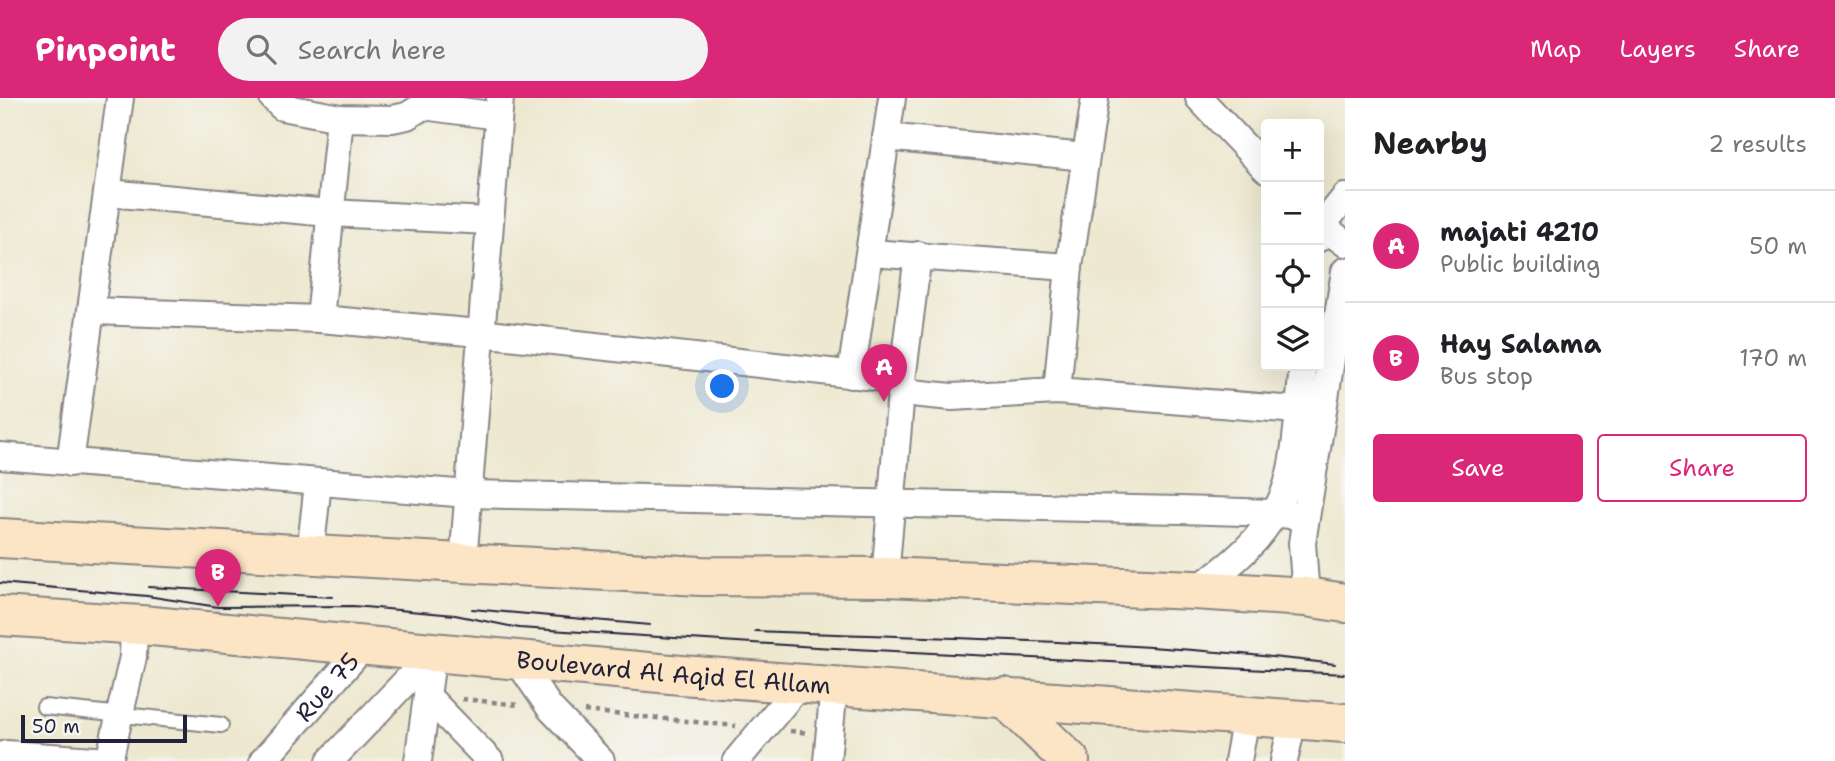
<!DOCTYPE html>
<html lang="en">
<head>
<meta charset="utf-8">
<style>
	body { margin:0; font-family:"Shantell Sans",sans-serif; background:#f2f2f2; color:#202124 }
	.controls { position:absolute; right:21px; top:21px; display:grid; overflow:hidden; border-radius:7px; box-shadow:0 7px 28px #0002 }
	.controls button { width:63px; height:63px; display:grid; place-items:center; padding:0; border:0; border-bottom:2px solid #e0e0e0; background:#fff; color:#202124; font:35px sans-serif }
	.scale { position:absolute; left:21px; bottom:18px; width:166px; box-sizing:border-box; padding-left:7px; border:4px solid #22223b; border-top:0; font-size:19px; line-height:24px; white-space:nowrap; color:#22223b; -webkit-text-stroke:5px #f6f6f2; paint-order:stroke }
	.you { position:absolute; left:723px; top:289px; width:24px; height:24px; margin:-18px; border:5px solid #fff; border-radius:50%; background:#1a73e8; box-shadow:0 0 0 10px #1a73e833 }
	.badge { display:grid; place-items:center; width:46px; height:46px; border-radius:50%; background:#db2777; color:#fff; font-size:23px; font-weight:700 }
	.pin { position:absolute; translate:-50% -58px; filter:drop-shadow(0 2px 4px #0008) }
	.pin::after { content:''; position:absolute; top:37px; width:24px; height:21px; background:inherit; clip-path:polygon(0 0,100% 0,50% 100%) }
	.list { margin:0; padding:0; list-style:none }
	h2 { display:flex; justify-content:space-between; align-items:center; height:91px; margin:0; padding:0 28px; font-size:30px }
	h2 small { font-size:23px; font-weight:400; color:#757577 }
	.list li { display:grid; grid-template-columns:46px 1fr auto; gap:21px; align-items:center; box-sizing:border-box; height:112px; padding:0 28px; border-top:2px solid #e0e0e0 }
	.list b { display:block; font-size:26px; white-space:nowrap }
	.list p { margin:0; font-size:23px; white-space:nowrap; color:#757577 }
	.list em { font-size:23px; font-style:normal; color:#757577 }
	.actions { display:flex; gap:14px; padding:21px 28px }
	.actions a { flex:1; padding:16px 0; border:2px solid #db2777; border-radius:7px; text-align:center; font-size:24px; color:#db2777 }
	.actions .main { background:#db2777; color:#fff }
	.icon { flex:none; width:38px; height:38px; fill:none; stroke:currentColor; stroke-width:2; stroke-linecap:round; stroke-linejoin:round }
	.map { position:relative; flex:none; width:1345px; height:663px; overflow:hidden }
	header { display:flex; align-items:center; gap:42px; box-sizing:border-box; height:98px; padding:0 35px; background:#db2777; color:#fff }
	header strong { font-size:33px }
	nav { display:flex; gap:38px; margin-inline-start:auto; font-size:24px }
	.search { width:490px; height:63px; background:#f2f2f2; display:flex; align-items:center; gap:18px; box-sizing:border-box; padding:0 24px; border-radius:38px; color:#757577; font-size:26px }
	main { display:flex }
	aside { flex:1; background:#fff }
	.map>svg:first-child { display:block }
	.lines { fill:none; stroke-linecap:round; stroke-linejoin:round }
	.lane-casing { stroke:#888585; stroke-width:18 }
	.street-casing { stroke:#888585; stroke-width:30 }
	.secondary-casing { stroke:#888585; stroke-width:42 }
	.path { stroke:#888585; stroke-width:4.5; stroke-dasharray:5 5; stroke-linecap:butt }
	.lane { stroke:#fff; stroke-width:14 }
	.street { stroke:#fff; stroke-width:26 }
	.secondary { stroke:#fce5c4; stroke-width:38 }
	.tram { stroke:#22223b; stroke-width:2 }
	.labels { text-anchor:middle; stroke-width:5; stroke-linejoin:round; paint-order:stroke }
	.street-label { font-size:24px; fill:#22223b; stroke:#f6f6f2 }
</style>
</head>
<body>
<header>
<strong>Pinpoint</strong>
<div class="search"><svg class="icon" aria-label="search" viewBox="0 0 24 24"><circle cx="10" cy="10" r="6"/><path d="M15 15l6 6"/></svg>Search here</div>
<nav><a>Map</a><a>Layers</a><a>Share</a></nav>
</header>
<main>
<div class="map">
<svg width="1345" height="663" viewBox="0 0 1345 663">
	<rect width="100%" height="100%" fill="#f6f6f2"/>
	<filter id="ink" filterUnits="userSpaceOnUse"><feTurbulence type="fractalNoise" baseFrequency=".0143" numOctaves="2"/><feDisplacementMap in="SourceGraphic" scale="14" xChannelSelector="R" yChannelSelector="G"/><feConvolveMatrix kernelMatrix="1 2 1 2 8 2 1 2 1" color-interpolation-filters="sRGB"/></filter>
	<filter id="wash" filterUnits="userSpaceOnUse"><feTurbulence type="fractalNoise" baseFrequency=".00686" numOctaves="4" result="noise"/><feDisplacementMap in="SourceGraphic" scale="28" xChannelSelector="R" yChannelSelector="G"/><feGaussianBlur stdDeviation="1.57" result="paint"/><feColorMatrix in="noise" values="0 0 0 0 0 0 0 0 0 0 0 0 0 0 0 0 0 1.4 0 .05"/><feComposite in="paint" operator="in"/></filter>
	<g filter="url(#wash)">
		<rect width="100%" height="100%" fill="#ede8cf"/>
	</g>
	<g filter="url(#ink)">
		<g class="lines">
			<defs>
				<path id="lane" d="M44,609L221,627"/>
				<g id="street">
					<path d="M273,0L282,9L340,20L392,21L407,18L423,8L498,18"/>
					<path d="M1199,0L1266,71"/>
					<path d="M886,39L1085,59"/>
					<path d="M108,95L330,115L489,123"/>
					<path d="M1319,126L1345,145"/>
					<path d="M1319,140L1329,119L1345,99"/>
					<path d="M870,155L1069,169"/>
					<path d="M93,213L320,221L480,235L902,282"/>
					<path d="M320,221L340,20"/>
					<path d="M851,277L892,0"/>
					<path d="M1057,293L1069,169L1095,0"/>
					<path d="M901,294L952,299L1057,293L1322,314"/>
					<path d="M0,358L468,396L1180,412L1274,415L1306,419"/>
					<path d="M70,365L120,0"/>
					<path d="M310,457L318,385"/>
					<path d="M463,465L500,0"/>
					<path d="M885,479L902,282L918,157"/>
					<path d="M1194,492C1231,469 1267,438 1284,396C1297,363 1299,304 1303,268"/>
					<path d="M1306,499L1302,445L1345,173"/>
					<path d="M517,562L550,610L601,663"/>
					<path d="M427,598L490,663"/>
					<path d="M0,658L6,656L110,663"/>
					<path d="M109,663L133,559L134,527"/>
					<path id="s1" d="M263,663L364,548"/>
					<path d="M330,663L433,555"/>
					<path d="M418,663L433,555"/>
					<path d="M736,663L800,586"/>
					<path d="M827,663L834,588"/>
					<path d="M1238,663L1246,618"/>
					<path d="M1284,663L1293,622"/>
				</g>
				<g id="secondary">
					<path d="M0,440L701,478L885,479L1194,492L1306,499L1345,505"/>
					<path id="s2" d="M0,518L141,527L681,577L1345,625"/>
					<path d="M1004,599L1070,663"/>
				</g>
			</defs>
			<use href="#lane" class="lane-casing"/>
			<use href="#street" class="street-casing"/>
			<use href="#secondary" class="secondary-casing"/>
			<path class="path" d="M462,601L520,607
				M584,613L736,628
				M790,633L809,635"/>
			<use href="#lane" class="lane"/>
			<use href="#street" class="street"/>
			<use href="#secondary" class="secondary"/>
			<path class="tram" d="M0,485L147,498L218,509L353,508L455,517L519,530L816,549L1345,576
				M148,489L333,499
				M472,511L650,527
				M755,533C948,541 1142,542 1335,566"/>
		</g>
	</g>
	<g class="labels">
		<g class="street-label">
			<text dy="8" stroke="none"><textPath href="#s2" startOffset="676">Boulevard Al Aqid El Allam</textPath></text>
			<text dy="8" stroke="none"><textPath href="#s1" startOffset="98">Rue 75</textPath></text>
		</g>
	</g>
</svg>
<div class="controls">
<button>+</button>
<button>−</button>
<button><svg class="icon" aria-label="locate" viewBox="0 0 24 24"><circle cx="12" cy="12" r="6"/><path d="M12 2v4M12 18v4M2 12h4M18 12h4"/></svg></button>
<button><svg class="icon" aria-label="layers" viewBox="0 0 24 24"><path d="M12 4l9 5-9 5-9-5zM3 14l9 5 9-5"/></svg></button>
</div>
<div class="scale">50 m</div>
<div class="you"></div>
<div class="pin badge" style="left:884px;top:304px">A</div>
<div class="pin badge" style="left:218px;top:509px">B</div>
</div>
<aside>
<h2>Nearby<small>2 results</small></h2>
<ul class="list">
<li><span class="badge">A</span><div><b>majati 4210</b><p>Public building</p></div><em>50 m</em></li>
<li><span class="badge">B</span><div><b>Hay Salama</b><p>Bus stop</p></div><em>170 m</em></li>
</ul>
<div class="actions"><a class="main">Save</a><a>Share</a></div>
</aside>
</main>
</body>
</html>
